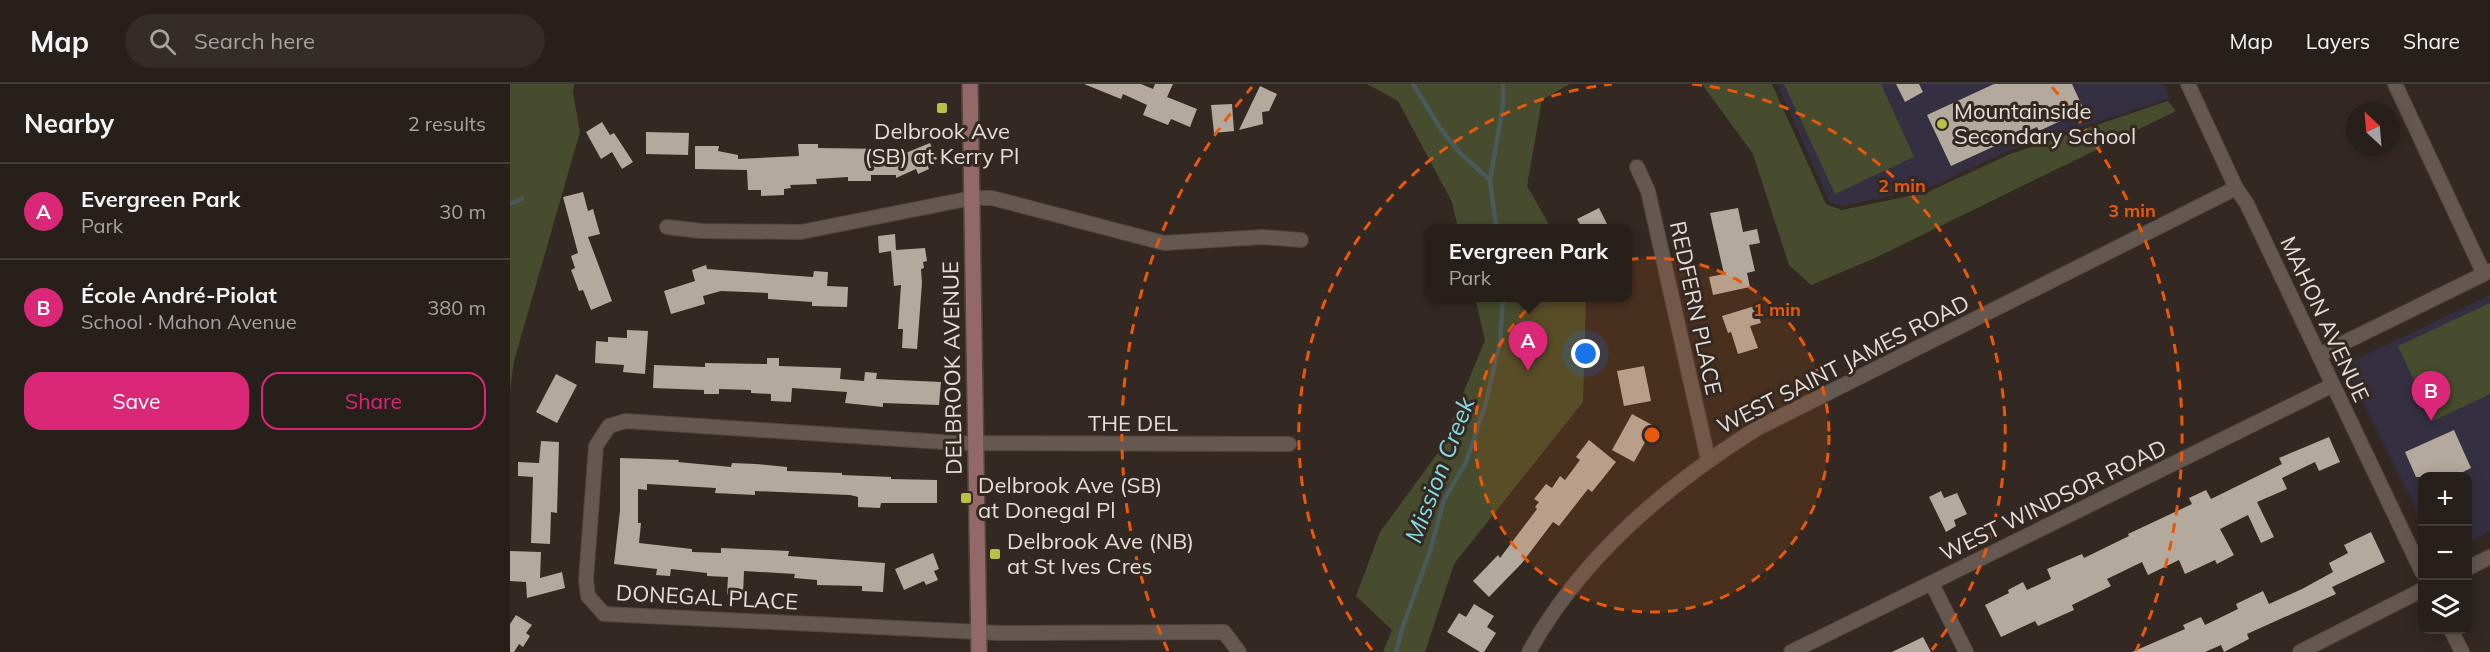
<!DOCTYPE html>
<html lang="en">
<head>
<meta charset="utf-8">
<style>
	body { margin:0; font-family:Mulish,sans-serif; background:#332c27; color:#f1f3f6 }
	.controls { position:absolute; right:18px; bottom:18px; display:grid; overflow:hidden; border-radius:12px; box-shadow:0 3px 15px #0003 }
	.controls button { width:54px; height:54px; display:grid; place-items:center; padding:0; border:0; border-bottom:2px solid #433d39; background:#271f1a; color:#f1f3f6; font:30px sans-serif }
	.compass { position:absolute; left:1836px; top:18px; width:54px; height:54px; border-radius:50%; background:#271f1a; box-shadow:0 3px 15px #0003; rotate:334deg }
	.you { position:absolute; left:1076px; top:270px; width:21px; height:21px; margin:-15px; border:4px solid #fff; border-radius:50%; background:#1a73e8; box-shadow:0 0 0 9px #1a73e833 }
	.badge { display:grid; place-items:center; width:39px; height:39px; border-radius:50%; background:#db2777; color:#fff; font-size:20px; font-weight:700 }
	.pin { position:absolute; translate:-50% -50px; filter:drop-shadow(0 2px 3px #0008) }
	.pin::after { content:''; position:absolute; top:32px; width:21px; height:18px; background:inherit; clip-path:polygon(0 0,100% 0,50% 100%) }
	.popup { position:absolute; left:915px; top:140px; width:207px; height:78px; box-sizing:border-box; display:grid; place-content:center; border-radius:12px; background:#271f1a; filter:drop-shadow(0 2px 4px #0005); font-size:20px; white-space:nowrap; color:#a4a2a2 }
	.popup b { font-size:22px; color:#f1f3f6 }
	.popup::after { content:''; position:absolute; left:50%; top:100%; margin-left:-12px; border:12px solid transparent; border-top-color:#271f1a }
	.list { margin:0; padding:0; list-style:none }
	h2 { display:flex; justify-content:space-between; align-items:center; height:78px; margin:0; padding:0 24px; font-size:26px }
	h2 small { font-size:20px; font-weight:400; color:#a4a2a2 }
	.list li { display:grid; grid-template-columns:39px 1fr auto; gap:18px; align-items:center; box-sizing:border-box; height:96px; padding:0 24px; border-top:2px solid #433d39 }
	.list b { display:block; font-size:22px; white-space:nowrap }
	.list p { margin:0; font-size:20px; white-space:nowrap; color:#a4a2a2 }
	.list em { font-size:20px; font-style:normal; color:#a4a2a2 }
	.actions { display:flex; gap:12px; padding:18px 24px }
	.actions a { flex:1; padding:14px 0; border:2px solid #db2777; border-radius:18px; text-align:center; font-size:21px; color:#db2777 }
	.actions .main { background:#db2777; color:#fff }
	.icon { flex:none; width:33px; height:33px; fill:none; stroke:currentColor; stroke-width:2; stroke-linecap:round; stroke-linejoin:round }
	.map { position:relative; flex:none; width:1980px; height:568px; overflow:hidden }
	header { display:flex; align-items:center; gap:36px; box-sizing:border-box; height:84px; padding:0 30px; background:#271f1a; border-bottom:2px solid #433d39 }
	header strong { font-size:28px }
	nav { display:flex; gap:33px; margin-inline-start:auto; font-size:21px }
	.search { width:420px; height:54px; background:#332c27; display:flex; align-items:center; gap:15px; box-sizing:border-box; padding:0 21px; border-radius:33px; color:#a4a2a2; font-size:22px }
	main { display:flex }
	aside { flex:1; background:#271f1a }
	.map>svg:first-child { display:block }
	.education { fill:#353041 }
	.green { fill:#464c2d }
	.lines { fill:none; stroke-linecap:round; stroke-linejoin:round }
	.stream { stroke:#485a5a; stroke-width:4.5 }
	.building { fill:#b3a99d }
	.street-casing { stroke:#504740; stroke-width:16 }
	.secondary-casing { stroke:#504740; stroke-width:18 }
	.street { stroke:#655850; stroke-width:14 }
	.secondary { stroke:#926968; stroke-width:15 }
	.ring { fill:none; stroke:#e8590c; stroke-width:3; stroke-dasharray:10 8 }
	.poi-dot { fill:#b9c046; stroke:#342922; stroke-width:2 }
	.labels { text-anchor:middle; stroke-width:6; stroke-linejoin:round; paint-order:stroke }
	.poi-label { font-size:22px; fill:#e4ddd8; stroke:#342922; text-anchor:start }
	.street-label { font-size:22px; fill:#e4ddd8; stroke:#342922 }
	.water-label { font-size:24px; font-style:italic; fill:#81dde3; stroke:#342922 }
	.centre { fill:#e8590c; stroke:#342922; stroke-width:3 }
	.ring-label { font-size:18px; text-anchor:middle; font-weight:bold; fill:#e8590c; stroke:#342922; stroke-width:6; stroke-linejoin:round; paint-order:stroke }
</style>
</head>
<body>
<header>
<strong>Map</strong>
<div class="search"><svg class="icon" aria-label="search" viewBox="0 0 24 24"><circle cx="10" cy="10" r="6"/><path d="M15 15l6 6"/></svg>Search here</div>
<nav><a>Map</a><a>Layers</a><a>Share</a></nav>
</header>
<main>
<aside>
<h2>Nearby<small>2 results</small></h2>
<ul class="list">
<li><span class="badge">A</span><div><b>Evergreen Park</b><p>Park</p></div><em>30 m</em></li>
<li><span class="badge">B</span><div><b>École André-Piolat</b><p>School · Mahon Avenue</p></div><em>380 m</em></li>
</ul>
<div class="actions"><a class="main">Save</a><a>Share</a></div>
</aside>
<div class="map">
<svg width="1980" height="568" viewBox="0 0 1980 568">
	<rect width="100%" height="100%" fill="#342922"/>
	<path class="education" d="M1267,0H1653L1660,14L1498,67L1419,104L1331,122L1320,119Z
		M1980,211V447L1958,459V392H1912V437L1835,281Z"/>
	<path class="green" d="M0,0H64L63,9L70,48L4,277L0,306Z
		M857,0H1060L1032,16L1017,102L1041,144H948L942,118L888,17Z
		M1192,0H1262L1316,120L1332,126L1418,108L1500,70L1658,17L1666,27L1365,174L1301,201L1279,181L1243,70Z
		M1274,0H1371L1404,73L1325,110Z
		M965,214H1076L1073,318L944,480L915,568H873L882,546L846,512L870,448L930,366L975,256Z
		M1980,219V310L1923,337L1888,262Z"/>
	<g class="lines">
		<path class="stream" d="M903,0L930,44L950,69L980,96
			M0,120L12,115
			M986,144L980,96L993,21V0
			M886,568L892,545L920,467L934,416L956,378L975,322L990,258L993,214"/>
	</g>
	<path class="building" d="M574,0H631L643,5L645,0H663L657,13L687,25L680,43L661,35L658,41L633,31L637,21L613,10L611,15Z
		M1386,0H1409L1413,8L1395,18Z
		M1484,0H1562L1574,26L1529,47L1527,43L1441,82L1417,31Z
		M750,2L767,10L759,27L752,28L753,40L729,46Z
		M722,20L724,47L704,49L701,21Z
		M92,38L100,51L104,49L123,78L112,85L102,68L91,75L76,48Z
		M136,48L179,49L178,71L136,70Z
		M420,59L427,75L417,80L419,85L408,90L406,85L386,94V91H361V97H338V93L306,95L307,100L280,101L281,104L274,105V111L251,112V106H238L237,86L185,85V62H209L208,67L228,71V75L289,72L288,60H308V64L376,65V77Z
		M73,108L78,127L83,125L90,150L78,153L102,217L81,226L73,206L69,207L61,186L65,184L61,172L68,169L53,113Z
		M1089,124L1099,144H1072L1067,135Z
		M1228,124L1233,148L1247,145L1250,159L1239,161L1245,187L1237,189L1240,203L1203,211L1199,193L1214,190L1200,129Z
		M385,150L386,166L415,164L417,177L413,178L414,184L411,185L412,199L407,265L392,264L393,245H388L391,201L384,202L381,167L369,169L368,152Z
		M196,181L197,185L303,193L304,187L318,188L317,202L338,203L337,223L302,222V218L258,215V209L211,207L193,212L195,220L161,230L154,207L185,197L182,186Z
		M1245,222L1251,239L1240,242L1248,264L1228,270L1221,248L1218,249L1212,232Z
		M117,246L138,247L135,290L113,288L114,281L85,279L86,257L98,258V253L117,254Z
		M257,274H269V282L331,284L330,295L354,297L355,288L367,289L366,295L431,298L429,321L373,319V323L335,319L337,308L282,304L281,318L261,317V310L241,309V306L209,305V310H194V306L143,304L144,281L195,283V279L257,280Z
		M1134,282L1141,317L1114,322L1107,287Z
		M46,290L67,301L47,339L26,328Z
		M1122,330L1144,342L1124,378L1102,366Z
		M1944,346L1961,384L1943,393H1906L1895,368Z
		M1819,353L1830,378L1809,387L1805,378L1772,394L1777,405L1747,418L1764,453L1751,459L1738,431L1710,445L1724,471L1707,480L1705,476L1675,490L1669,476L1638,491L1632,478L1597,495L1601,502L1562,521L1564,526L1528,542L1525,537L1491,553L1475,521L1499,509L1498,506L1513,498L1517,506L1541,495L1537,485L1572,470L1574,474L1619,452L1618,450L1682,420L1679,414L1696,406L1701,415L1772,380L1769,374Z
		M1079,356L1106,378L1082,408L1078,405L1049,442L1043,438L1012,479L979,513L963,497L988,471L990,474L1027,425L1025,423L1029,418L1024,415L1036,400L1042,404L1050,392L1055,396L1070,376L1066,373Z
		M31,357L49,358L47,429L41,428L40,460L21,459L23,393L8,392V378L29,379Z
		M110,374L169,376L168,378L221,383L222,379L246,380L277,383V387L332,389V391L381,393V395L427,396V419H371L370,424L348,423V413L340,411L245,407V411L205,409L206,404L137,400V406L128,405V439H131L129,459L182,465V468L211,469V464L279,467L278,472L375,479L373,508L352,507V502L307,501V496L284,494L285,490L234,487L233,511L217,510L218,493L197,492V489L161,485L160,492L146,491L147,485L104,480L110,427Z
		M1431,407L1434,414L1447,409L1457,430L1444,436L1446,442L1436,448L1419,413Z
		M1861,448L1875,478L1822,503L1826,510L1737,550L1739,555L1714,568L1711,561L1695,568H1622L1675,545L1673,541L1691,533L1695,541L1728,525L1726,520L1753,507L1759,520L1792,505L1823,488L1819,479L1838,469L1834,461Z
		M0,467L31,468L30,494L52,488L55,504L17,514L16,498L0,497Z
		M423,469L429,485L424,487L428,496L416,501L414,497L394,506L385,485Z
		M964,520L984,532L977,543L986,549L974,568H970L937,548L949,529L956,533Z
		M6,531L22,541L16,549L20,552L13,563L9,560L4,568H0V540Z
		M1413,553L1421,568H1382Z"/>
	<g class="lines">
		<defs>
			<path id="street" d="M1678,0L1726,104L1737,120L1912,488
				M1885,0L1974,190
				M1127,83L1138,107L1198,375
				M157,143L191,147L291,148L462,114H482L654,159L753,153L791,156
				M1809,271L1980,187
				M1958,484L1980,473
				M1422,500L1456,568
				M1941,546L1952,568
				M729,568L714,548L490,549L94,530L78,512L76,496L86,362L99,342L116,337L448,359L779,360
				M1019,568C1071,473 1156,402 1246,345L1726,104
				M1281,568L1823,301
				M1790,568L1912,506"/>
			<path id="secondary" d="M460,0L469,568"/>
		</defs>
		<use href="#street" class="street-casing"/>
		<use href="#secondary" class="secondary-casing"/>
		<use href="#street" class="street"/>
		<use href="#secondary" class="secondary"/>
	</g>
	<circle cx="1142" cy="351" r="177" fill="#e8590c" fill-opacity=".12"/>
	<g class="ring">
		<circle cx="1142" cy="351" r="177"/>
		<path d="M862 566A353 353 0 0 1 1102 0M1182 0A353 353 0 0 1 1422 566"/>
		<path d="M658 567A530 530 0 0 1 742 3M1542 3A530 530 0 0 1 1626 567"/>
	</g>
	<g class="poi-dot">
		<rect x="426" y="18" width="12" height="12" rx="3"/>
		<circle cx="1432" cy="40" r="6"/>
		<rect x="450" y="408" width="12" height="12" rx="3"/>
		<rect x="479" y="464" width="12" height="12" rx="3"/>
	</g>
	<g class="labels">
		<g class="poi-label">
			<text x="1444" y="35">Mountainside<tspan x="1444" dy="25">Secondary School</tspan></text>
			<text x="432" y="55" text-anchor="middle">Delbrook Ave<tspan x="432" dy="25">(SB) at Kerry Pl</tspan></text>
			<text x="468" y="409">Delbrook Ave (SB)<tspan x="468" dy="25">at Donegal Pl</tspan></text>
			<text x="497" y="465">Delbrook Ave (NB)<tspan x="497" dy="25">at St Ives Cres</tspan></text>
		</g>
		<g class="street-label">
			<text transform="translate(1186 224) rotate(78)" y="8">REDFERN PLACE</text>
			<text transform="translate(1815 235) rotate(65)" y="8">MAHON AVENUE</text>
			<text transform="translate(1333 280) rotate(-27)" y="8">WEST SAINT JAMES ROAD</text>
			<text transform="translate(442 284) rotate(-91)" y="8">DELBROOK AVENUE</text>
			<text x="623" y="347">THE DEL</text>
			<text transform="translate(1543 416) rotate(-26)" y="8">WEST WINDSOR ROAD</text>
			<text transform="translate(197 513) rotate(3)" y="8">DONEGAL PLACE</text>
		</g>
		<g class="water-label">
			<text transform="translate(930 386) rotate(-69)" y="8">Mission Creek</text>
		</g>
	</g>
	<circle cx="1142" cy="351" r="9" class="centre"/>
	<g class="ring-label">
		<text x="1392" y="108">2 min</text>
		<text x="1622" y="133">3 min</text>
		<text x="1267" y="232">1 min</text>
	</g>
</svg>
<div class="controls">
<button>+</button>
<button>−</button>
<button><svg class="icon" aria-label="layers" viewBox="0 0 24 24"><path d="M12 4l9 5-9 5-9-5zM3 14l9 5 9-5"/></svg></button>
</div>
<svg class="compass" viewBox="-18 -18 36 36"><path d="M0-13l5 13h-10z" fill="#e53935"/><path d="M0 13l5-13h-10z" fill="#a4a2a2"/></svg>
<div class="you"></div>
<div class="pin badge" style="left:1018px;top:287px">A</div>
<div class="popup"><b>Evergreen Park</b>Park</div>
<div class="pin badge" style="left:1921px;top:337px">B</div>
</div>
</main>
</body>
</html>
